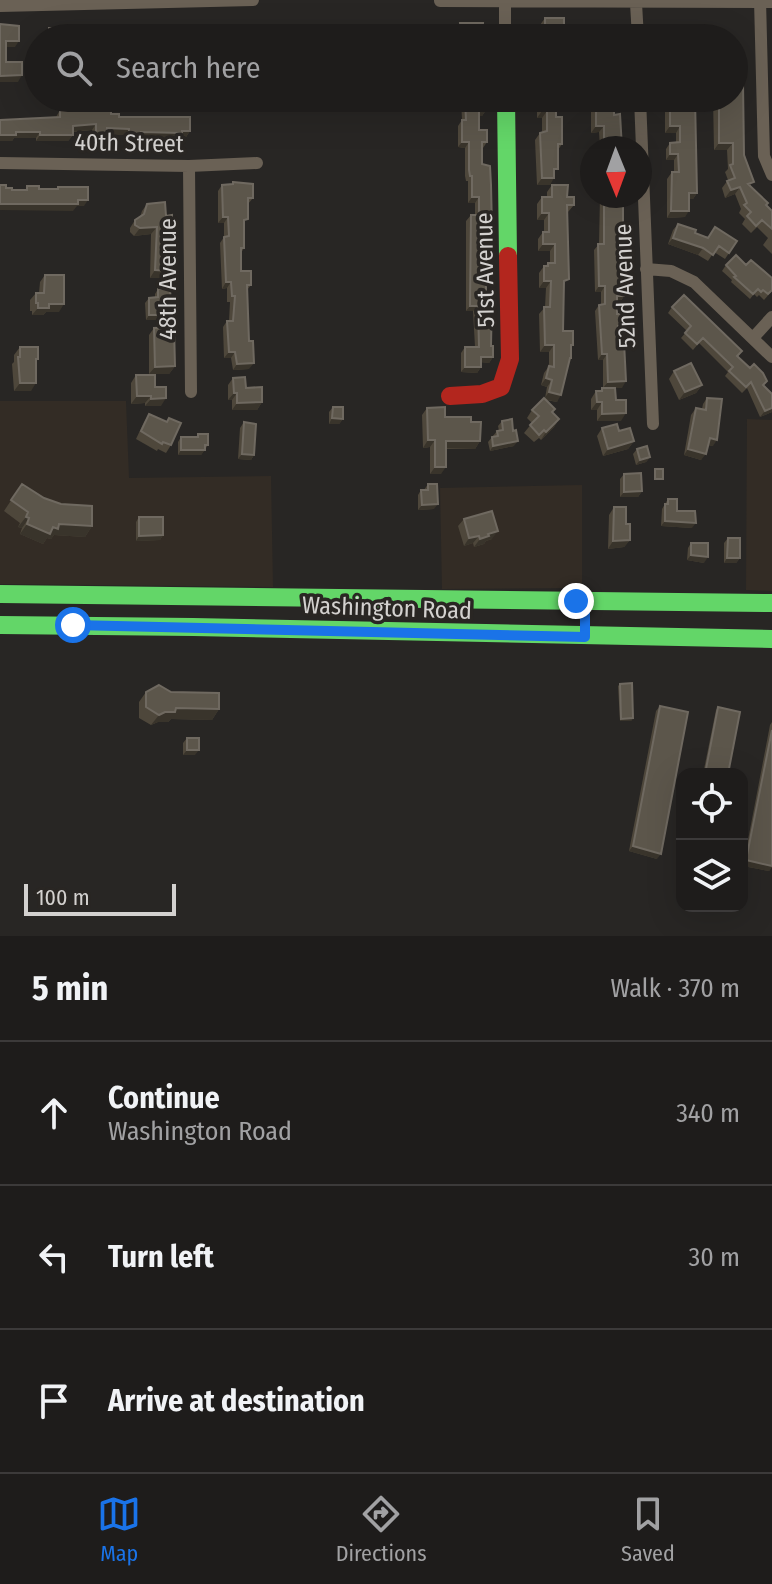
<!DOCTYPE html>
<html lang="en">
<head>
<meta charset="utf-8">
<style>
	body { margin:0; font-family:"Fira Sans Condensed",sans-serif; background:#2b2928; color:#f1f3f6 }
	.controls { position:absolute; right:24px; bottom:24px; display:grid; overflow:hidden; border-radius:16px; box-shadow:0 8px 32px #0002 }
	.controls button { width:72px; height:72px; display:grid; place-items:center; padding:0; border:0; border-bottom:2px solid #3c3a3a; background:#1e1c1b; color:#f1f3f6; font:40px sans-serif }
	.compass { position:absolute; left:580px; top:136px; width:72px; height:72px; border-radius:50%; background:#1e1c1b; box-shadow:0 8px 32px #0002; rotate:179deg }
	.scale { position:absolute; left:24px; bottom:20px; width:152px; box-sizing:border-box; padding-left:8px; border:4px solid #d3d1cf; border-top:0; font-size:22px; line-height:28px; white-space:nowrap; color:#d3d1cf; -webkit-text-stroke:6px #292623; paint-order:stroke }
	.stop { position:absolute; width:24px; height:24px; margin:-18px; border:6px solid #1a73e8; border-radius:50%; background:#fff }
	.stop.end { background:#1a73e8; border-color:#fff; box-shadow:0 2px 8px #0008 }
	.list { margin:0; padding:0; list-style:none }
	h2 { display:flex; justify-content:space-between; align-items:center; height:104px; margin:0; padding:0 32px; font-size:34px }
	h2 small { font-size:26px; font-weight:400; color:#a1a1a3 }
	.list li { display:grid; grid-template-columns:52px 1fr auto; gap:24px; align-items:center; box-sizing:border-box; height:144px; padding:0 32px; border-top:2px solid #3c3a3a }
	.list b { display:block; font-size:30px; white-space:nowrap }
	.list p { margin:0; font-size:26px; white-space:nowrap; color:#a1a1a3 }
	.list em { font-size:26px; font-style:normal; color:#a1a1a3 }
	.icon { flex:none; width:44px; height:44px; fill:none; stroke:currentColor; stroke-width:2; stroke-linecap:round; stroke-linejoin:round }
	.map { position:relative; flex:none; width:772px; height:936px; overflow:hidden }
	.search { position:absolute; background:#1e1c1b; box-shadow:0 8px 32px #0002; left:24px; right:24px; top:24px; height:88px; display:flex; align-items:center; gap:20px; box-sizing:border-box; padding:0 28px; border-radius:44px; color:#a1a1a3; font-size:30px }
	.sheet { height:536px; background:#1e1c1b }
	nav { display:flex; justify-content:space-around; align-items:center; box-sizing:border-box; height:112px; border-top:2px solid #3c3a3a; background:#1e1c1b; font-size:22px; color:#a1a1a3 }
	nav a { display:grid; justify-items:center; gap:4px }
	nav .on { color:#1a73e8 }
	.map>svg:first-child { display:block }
	.built { fill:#332c25 }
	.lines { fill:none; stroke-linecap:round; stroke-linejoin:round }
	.street { stroke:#6a6155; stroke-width:12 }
	.fast { stroke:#63d668; stroke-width:18 }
	.jam { stroke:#b3261e; stroke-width:18 }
	.wall { fill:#4e473b }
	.shaded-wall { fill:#39342b }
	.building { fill:#5c564b; stroke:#6f6960; stroke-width:2 }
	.route { stroke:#1a73e8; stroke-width:10 }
	.labels { text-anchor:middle; stroke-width:7; stroke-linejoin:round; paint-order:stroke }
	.street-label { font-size:24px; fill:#d3d1cf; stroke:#292623 }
</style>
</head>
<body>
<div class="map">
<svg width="772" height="936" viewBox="0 0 772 936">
	<rect width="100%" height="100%" fill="#282624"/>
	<path class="built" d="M0,401H126L129,478L271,476L273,587L0,584Z
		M747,419L772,420V591L746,590Z
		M582,485V588L442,589L440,488Z"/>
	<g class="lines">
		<path class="street" d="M505,0V38
			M760,0L764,156L772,175
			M440,1L772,2
			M636,3L638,38
			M0,6L253,0
			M640,98L653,424
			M0,163L189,166L257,163
			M189,166L191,392
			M646,269L671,271L694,282L772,357
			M753,338L772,317"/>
		<path class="fast" d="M506,98L508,256
			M0,594L772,603
			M0,625L193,627L772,639"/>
		<path class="jam" d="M450,396L482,394L501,387L510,359L508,256"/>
	</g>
	<path class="wall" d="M545,18L564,38H536V35L540,30V25Z
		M460,23L482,34L488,38H456L455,29Z
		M83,27L153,30L154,28L220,32L224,27L253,30L266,38H45V34L49,28L82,29Z
		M461,98H480L486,110L482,116H479V130L487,142L483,148L482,164L488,234H483V254L485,261L491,272L487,278H486V295L491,346L493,357L489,363L481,362V367L477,373L461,372V353L465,347H475L473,311H466V221L471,215H475V203H468V181H466L465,176V148L458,147V126L462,120Z
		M537,98H559L556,104V117L562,144L558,150L554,174L550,185H537L535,140L540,133L542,132V118H537Z
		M591,98H619L616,102H614V115L622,148H600L599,132L591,133Z
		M665,98H695L697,193L693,199H689L685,217L667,218V179L672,172H674V160H666V149L670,143H676V133H665Z
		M713,98H734L751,186L772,211V254L763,245L768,238L757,227L751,233L742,224L745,219L739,213L741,209L735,194L725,198L722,188L728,180L725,172L728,169L727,150H714Z
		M60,110L111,114L119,117L190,131L186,137H180L178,140L139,138L137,141H125V135H107L103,140H92V130L73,132V135L68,141H36V138H14L12,141H0L56,117Z
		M233,182L253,198L248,204L244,225V248L241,253V271L251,285L247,290L249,369L233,370L231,358H224L223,327L227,321H229L230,302H227V288L222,289L220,243L224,237V223H218V191L222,185H231Z
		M552,185L567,197L574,205L568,212L564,286L563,331L573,345L571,348V358L569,361L557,402L546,400L552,413L559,419L554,427L541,440L539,438L534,442L524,433L532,423L527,418L532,410L545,398L547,387L541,385L544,373L549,366V352H540L539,314L545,307L546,288H539V273L544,266L550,263V251H538V239L543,232H544V220H537V204L542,197H547V192Z
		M600,196H623V226L619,232L620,253L624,296L620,302H617V314L624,325L620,332H618L622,388H615L616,400L621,421H597V410H591V399L596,391H600L602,388H603V360H598L595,311L599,305H601V292H595L594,250L599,244Z
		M147,204L166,216L169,233L171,271L166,278H150L151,234L134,236L130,232V228L135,220L140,217L142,211Z
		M678,224L695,233L708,237L737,241L725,259L714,252L708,261L698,255L668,244L673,230Z
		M726,265L772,291L764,300L759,295L757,297L754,294L750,299L731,282L732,280L722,271Z
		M45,275L59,312H46L43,315H32V311H30V300L36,293H39L40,282Z
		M158,289L171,303L164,315H159L156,320H146L145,303L149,298H155V294Z
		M672,307L742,351L738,357L750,368L767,381L764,385L772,412L760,417L747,388L742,393L725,376L728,372L699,343L693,350L681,338L687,331L668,313Z
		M154,328L175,366L169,374H149V335Z
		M20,347L38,359L36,362L31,391H14L12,364L14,362V355Z
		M674,371L702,385L696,393L679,400L669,379Z
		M136,375L155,387L161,406H145V403L131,404V383Z
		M233,378L262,402L257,410H232V400H228V385Z
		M707,398L713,446L708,445L701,460L684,455L691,415L696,408L702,409L703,404Z
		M333,407L343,419L339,424H329V412Z
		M427,408L445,417L471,422L480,441L475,449H446L441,474H430V447L423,448L422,415Z
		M149,414L166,422L169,418L171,445L166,453L158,449L157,451L136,439L144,422Z
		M502,421L514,446L490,451L488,442L497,431H499L498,426Z
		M244,422L254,455L251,460L238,459L240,428Z
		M602,428L619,431L634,441L628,449L603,456L597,436Z
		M198,434L208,445L201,455H178V442L181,437H196Z
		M637,449L650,457L646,462L636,465L633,454Z
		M624,474L642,491L638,497H620V479Z
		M22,484L44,498L92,526L85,537L54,535L51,539L47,538L43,544L20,534L22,528L18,527L20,523L4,511Z
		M428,484L434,509L418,510V495L421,490H424Z
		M668,499L677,511L692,528L661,526L662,509Z
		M614,507L626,524L630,540L624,547L608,549L609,515Z
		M139,517L163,535L160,540L136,541V522Z
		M464,519L492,539L486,541L484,544L474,547L473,543L464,546L458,526Z
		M728,538L740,558L736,563H724V543Z
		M691,543L704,563L687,560L688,548Z
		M620,684L633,718L631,721H620L618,686Z
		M146,692H171L219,709L212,720L171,719L168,722H158L151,725L139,718V702Z
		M660,706L657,859L629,851L656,711Z
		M718,707L728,774H703L716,710Z
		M772,722V867L769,871L743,866L770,725Z
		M187,738L195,755H183V743Z"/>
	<path class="shaded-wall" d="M6,41H19L15,47H1Z
		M22,75L18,82H0V76Z
		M479,110H486L482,116H475Z
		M542,111H547L542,118H537Z
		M96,124L92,130L68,132L73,126Z
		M596,126H604L599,132L591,133Z
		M670,126H680L676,133H665Z
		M107,128L129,129L125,135H107L103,140H92L96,134Z
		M190,131L186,137H180L178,140L139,138L137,141H125L129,135L141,132Z
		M16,132H40L36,138H14L12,141H0V135Z
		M40,135H73L68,141H36Z
		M462,142H469L465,148L458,147Z
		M719,143H733L727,150H714Z
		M670,154H678L674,160H666Z
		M542,178H554L550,185H537Z
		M740,187L735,194L725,198L731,190Z
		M689,193H697L693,199H685Z
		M472,197H479L475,203H468Z
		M78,200H88L84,206H77L73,211L0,210V204Z
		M671,211H689L685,217L667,218Z
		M542,213H549L544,220H537Z
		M223,217H228L224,223H218Z
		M157,227L151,234L134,236L140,228Z
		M483,228H492L488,234H479Z
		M673,238L703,248L698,255L668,244Z
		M543,244H555L550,251H538Z
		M155,270L171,271L166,278H150Z
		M544,281H551L546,288H539Z
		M226,282H231L227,288L222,289Z
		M599,286H605L601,292H595Z
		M617,296H624L620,302H613Z
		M49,304H64L59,312H46L43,315H32L38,308Z
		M470,306H478L473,311H466Z
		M159,310H168L164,315H159L156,320H146L149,315Z
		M624,325L620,332H613L618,326Z
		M545,345H554L549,352H540Z
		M229,352H235L231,358H224Z
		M602,354H607L603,360H598Z
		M481,357H493L489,363L477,362Z
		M254,363L249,369L233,370L237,364Z
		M175,366L169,374H149L155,367Z
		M465,367H481L477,373L461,372Z
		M546,378L552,380L547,387L541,385Z
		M626,381L622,388H603L608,382Z
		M20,383H36L31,391H14Z
		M702,385L696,393L679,400L685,392Z
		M549,392L561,395L557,402L544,399Z
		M234,393H237L232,400H228Z
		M137,396H151L145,403L131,404Z
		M166,398L161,406H145L151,399Z
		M262,402L257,410H232L237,403Z
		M597,402H602L597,410H591Z
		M772,408V412L760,417L765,411Z
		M626,413L621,421H597L602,414Z
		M332,418L343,419L339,424H329Z
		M559,419L554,427L541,440L546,432Z
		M710,438L717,440L713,446L706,445Z
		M428,440H435L430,447L423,448Z
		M446,441H480L475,449L441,448Z
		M518,441L514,446L490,451L493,446Z
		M634,441L628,449L603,456L608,449Z
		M688,449L706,454L701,460L684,455Z
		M181,450H205L201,455H178Z
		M242,454L254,455L251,460L238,459Z
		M650,457L646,462L636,465L640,460Z
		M435,467H446L441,474H430Z
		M642,491L638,497H620L624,492Z
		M438,504L434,509L418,510L422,505Z
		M26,517L29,518L22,528L18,527Z
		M665,521L696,523L692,528L661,526Z
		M27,524L53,527L59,524L92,526L85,537L54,535L51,539L47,538L43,544L20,534Z
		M498,531L492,539L486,541L484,544L474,547L480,539L488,534Z
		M163,535L160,540L136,541L139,536Z
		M479,536L473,543L464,546L469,538Z
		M630,540L624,547L608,549L613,541Z
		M691,555L708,557L704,563L687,560Z
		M727,558H740L736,563H724Z
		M176,708L219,709L212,720L171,719L168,722H158L151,725L159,715Z
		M633,718L631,721H620L621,719Z
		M187,750H199L195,755H183Z
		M633,846L661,854L657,859L629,851Z
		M746,860L772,866V867L769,871L743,866Z"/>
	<path class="building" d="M545,18H564V38H541V28H545Z
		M460,23H483L482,34H488V38H464V35H461Z
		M0,24L19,26V41H6V62H22V75L0,76Z
		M83,27H108L154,30V28L162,27H204V32L221,33L224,31V27H253V30L266,31V38H49V28L83,29Z
		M734,83H743L744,155L754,182L748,184L768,203L766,205L772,211V229L762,220L756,226L747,216L751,212L744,205L747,203L740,187L731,190L727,181L735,178L730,165L733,164V143H719V98H734Z
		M465,98L486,99V110H479V130H487V142H482V164L490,166L491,185L492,228H483V254H485V261H491V272H486V295H492L491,346H493V357H481V367H465V347H479L478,306H470L471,215H479V197H472V176H470L469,170V142H462V120H466Z
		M542,98H559V100H556V117H562V144H558V169H554V178H542L540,133L547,131V111H542Z
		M596,98H614V115L620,114L622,148H604V126H596Z
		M670,98H695L697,193H689V211H671L672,172H679L678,154H670V143L680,142V126H670Z
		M98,108H111V114H119V117H190V131H182V133L141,132V135H129V129L107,128V134H96V124L73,126V135H40V132H16V135H0V120L60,117V110Z
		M233,182L253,184V198H248V219L244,220V248H241V271H251V285H247L249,341H253L254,363L237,364L235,352H229L227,321H233L235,296H232L231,282H226L224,237L229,236L228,217H223L222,185L233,184Z
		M0,185H6V188H12V190H27V186H39V189H58V187H88V200H78V204H0Z
		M552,185H568L567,197H574V205H567L569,279L564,281L563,331H573V345H571V358H570L561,395L549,392L552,380L546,378L549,366L554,367V345H545L544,307H550L551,281H544V266H548V263H555V244H543V232H549V213H542V197H552Z
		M604,196H623V226H620L619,232L620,253H624V296H617V314H624V325L618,326V342H624L626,381L608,382L607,354H602L599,305L605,304V286H599L598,244H604Z
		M165,202L166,216L172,215V228H169V254H172L171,271L155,270L157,227L140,228L135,225V220L144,214L147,204Z
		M678,224L696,230L695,233L708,238L715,227L737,241L729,253L719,246L713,255L703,248L673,238Z
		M736,255L746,265L751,260L772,278V290L768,294L763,290L761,292L758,289L753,294L734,277L736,276L726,265Z
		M45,275H64V304H49V308H38V303H36V293H44Z
		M158,289H170L171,303H168V310H159L160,315H149V298L158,297Z
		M684,295L742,351L737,356L750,368L754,364L763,373L767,381L763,385L772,394V408L765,411L751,382L746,387L729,371L733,367L703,338L697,344L685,333L691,326L672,307Z
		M174,327L175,366L155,367L154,328Z
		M20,347H38V359H36V383H20L18,357H20Z
		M691,363L702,385L685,392L674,371Z
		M136,375H155V387H166V398L151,399V396H137Z
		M245,377L246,388L262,387V402L237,403V393H234L233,378Z
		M602,388H615L616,400H626V413L602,414V402H597L596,391H602Z
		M544,398L555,409L552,412L559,419L546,432L544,430L539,435L530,425L539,416L532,410Z
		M707,398L722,399L717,440L710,438L706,454L688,449L696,408L706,410Z
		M333,407H343V419L332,418Z
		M445,407V417H471V422H481L480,441H446V467H435V440H428L427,408Z
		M149,414L167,422L169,418L181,423L171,445L163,442L162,444L141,431Z
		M512,419L513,431L516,430L518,441L493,446L492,437L498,436L497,431L503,430L502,421Z
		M244,422L256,424L254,455L242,454Z
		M617,424L619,431L630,428L634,441L608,449L602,428Z
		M198,434H208V445H205V450H181V437H198Z
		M647,446L650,457L640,460L637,449Z
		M655,469H663V479H655Z
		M641,473L642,491L624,492V474Z
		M22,484L44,498L61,504L92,506V526L59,524L58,529L53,527L50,534L27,524L29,518L26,517L28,512L11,500Z
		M428,484H437L438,504L422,505L421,490H428Z
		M668,499H677V511H695L696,523L665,521V504H668Z
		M614,507H626V524H630V540L613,541Z
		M492,511L498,531L488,534L489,536L480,539L479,536L469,538L464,519Z
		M139,517H163V535L139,536Z
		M728,538H740V558H727Z
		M691,543H708V557L691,555Z
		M632,683L633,718L621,719L620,684Z
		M159,685L171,692L219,693V709L176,708L175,712H165L159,715L146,707V692Z
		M660,706L688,712L661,854L633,846Z
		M718,707L740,712L728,774H705Z
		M772,730V866L746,860Z
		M187,738H199V750H187Z"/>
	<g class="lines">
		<path class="route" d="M73,625L585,637V601H576"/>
	</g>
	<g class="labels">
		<g class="street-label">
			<text transform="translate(129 143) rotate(1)" y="8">40th Street</text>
			<text transform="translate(485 270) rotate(-91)" y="8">51st Avenue</text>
			<text transform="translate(168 279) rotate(-90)" y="8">48th Avenue</text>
			<text transform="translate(625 286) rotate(-92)" y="8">52nd Avenue</text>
			<text transform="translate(387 608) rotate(2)" y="8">Washington Road</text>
		</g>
	</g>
</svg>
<div class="controls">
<button><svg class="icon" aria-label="locate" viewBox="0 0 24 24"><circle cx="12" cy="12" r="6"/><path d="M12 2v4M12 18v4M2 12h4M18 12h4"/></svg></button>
<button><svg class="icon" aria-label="layers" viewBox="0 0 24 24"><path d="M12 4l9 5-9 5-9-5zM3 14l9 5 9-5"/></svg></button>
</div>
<svg class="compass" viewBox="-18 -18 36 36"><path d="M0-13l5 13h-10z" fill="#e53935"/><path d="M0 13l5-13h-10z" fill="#a1a1a3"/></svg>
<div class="scale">100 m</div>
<div class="stop" style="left:73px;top:625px"></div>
<div class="stop end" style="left:576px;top:601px"></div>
<div class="search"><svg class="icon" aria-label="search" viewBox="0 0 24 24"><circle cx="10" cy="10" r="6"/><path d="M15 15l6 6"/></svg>Search here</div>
</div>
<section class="sheet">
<h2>5 min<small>Walk · 370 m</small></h2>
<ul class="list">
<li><svg class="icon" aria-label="ahead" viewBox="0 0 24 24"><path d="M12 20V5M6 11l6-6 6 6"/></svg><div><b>Continue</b><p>Washington Road</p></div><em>340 m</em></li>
<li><svg class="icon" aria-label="left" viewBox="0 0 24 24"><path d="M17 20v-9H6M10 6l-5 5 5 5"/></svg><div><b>Turn left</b></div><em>30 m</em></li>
<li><svg class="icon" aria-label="arrive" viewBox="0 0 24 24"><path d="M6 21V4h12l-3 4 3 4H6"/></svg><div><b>Arrive at destination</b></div></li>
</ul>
</section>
<nav>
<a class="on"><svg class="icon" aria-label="map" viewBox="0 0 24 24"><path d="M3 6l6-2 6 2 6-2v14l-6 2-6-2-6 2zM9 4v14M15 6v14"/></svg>Map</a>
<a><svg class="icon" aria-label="directions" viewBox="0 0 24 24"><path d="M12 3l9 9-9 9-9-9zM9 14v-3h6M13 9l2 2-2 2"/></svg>Directions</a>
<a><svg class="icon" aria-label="saved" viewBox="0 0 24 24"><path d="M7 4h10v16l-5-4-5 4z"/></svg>Saved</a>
</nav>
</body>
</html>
